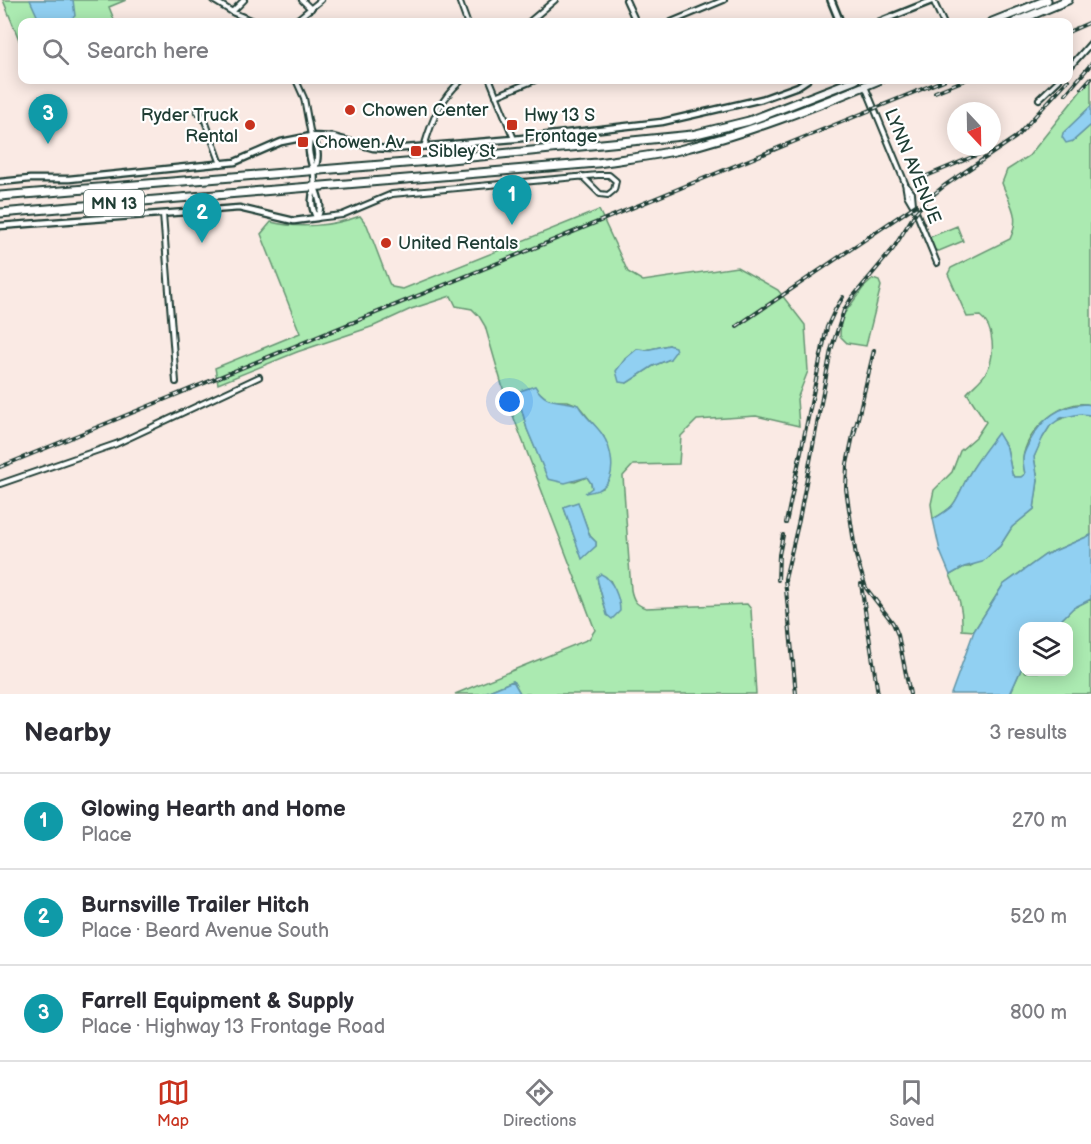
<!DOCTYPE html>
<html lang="en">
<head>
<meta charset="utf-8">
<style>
	body { margin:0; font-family:"Balsamiq Sans",sans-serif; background:#f7f7f7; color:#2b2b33 }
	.controls { position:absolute; right:18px; bottom:18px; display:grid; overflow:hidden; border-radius:12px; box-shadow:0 3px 15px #0003 }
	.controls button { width:54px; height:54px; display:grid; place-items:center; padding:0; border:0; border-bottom:2px solid #e1e1e2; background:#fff; color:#2b2b33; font:30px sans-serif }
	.compass { position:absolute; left:947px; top:102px; width:54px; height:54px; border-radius:50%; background:#fff; box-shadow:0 3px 15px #0003; rotate:158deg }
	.you { position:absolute; left:510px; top:402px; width:21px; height:21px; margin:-15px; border:4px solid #fff; border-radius:50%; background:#1a73e8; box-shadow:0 0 0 9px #1a73e833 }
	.badge { display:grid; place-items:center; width:39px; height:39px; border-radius:50%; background:#c8321e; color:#fff; font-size:20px; font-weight:700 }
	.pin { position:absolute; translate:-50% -50px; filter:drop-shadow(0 2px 3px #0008) }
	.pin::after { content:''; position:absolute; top:32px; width:21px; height:18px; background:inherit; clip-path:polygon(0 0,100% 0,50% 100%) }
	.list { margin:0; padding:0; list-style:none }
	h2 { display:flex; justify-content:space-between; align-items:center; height:78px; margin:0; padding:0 24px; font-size:26px }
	h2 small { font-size:20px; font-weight:400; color:#7c7c81 }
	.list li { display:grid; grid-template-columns:39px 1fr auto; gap:18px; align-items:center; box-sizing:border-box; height:96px; padding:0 24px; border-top:2px solid #e1e1e2 }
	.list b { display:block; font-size:22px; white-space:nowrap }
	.list p { margin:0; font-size:20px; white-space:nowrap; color:#7c7c81 }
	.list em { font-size:20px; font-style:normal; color:#7c7c81 }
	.icon { flex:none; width:33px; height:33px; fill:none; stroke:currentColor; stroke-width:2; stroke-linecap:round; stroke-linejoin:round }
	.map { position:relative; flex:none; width:1091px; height:694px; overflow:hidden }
	.search { position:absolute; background:#fff; box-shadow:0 3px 15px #0003; left:18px; right:18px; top:18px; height:66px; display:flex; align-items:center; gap:15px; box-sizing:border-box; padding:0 21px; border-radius:12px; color:#7c7c81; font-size:22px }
	.sheet { height:366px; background:#fff }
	nav { display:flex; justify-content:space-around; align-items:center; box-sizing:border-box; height:84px; border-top:2px solid #e1e1e2; background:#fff; font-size:16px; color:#7c7c81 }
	nav a { display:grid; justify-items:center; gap:3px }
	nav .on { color:#c8321e }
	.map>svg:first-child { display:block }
	.green { fill:#abeab1; stroke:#659472; stroke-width:1.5; fill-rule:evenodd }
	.water { fill:#91d0f2; stroke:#6395a6; stroke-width:1.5 }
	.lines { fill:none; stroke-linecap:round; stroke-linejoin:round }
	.minor-casing { stroke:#1f3d34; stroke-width:8 }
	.tertiary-casing { stroke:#1f3d34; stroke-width:9 }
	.secondary-casing { stroke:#1f3d34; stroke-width:10 }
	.trunk-casing { stroke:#1f3d34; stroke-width:11 }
	.minor { stroke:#fff; stroke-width:4 }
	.tertiary { stroke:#fff; stroke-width:4.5 }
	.secondary { stroke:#fff; stroke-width:5 }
	.trunk { stroke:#fff; stroke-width:7 }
	.rail-casing { stroke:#1f3d34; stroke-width:4 }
	.rail { stroke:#fff; stroke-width:1.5; stroke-dasharray:4.5; stroke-linecap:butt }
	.poi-dot { fill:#c8321e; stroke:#fff; stroke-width:2 }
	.labels { text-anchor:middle; stroke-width:4.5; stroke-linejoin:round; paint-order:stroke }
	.shield { fill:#fff; stroke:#627771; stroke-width:1.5 }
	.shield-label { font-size:16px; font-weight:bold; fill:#1f3d34 }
	.poi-label { font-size:18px; fill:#1f3d34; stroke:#fff; text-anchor:start }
	.street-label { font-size:18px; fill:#1f3d34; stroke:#fff }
</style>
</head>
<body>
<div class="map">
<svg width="1091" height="694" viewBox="0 0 1091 694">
	<rect width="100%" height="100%" fill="#faeae4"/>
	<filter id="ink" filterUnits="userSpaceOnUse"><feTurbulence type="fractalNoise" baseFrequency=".0167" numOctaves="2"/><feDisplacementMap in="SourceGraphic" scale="12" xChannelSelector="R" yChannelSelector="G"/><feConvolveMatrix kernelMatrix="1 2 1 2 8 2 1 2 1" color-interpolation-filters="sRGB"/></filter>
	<g filter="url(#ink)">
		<path class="green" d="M3,0H126L109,7L115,22H22V47Z
			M1091,78V106L1077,120L1073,141L1091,125V405C1062,397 1025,431 1023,459C1023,464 1024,469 1025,474L1021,477H1014L1012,474L1007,448L998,434C987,448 974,464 966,480C954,503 958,505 933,519L931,504L934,490L952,472L960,451L976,437L986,422L967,393C973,386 983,379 987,371C995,356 995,327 980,316L967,317L948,274L951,268L1010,239C1021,216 1010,205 1002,183L1007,170L1029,156Z
			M599,210L628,272L643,281L737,267L778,290L805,325L808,371L797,399L799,426L756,416L697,420L681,436L679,464L633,465L623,476L631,590C633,600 636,605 646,608L747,604L751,609L756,694H517L520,693L513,681L482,694H455L589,639L595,630L504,392L485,326L479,316L472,309L456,306L451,296L411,309L374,326L297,352L218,384L215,368L300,333L261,234L271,222C299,229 333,226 360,216L367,225L389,283L392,287L403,289ZM669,345L670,359L653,366L627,383L625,359L637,349L646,350ZM517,392H539L549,401H568L578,405L604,437L603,488L592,489L591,483L587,477L575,482L548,478L527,429ZM578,503L590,536L596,542V546L582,558L564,508ZM610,580L618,599L605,608L598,582Z
			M957,226L963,241L939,251L934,250L929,240L930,237Z
			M873,279L879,281L881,286L866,346L847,343L840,336L841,318L863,288Z
			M1080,414L1091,415V535L1045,555L1003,585L974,631L962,630C963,608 959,596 950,575L964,567H969L993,553L1000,546L1012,527L1034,509L1038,480L1034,457L1040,442L1050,426L1056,421L1068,416Z
			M1091,599V694H1010L1023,665L1024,672H1068V626H1055L1073,608Z"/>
		<path class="water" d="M30,0H73L75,16L66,22H43L39,20Z
			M1091,106V125L1073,141L1066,143L1062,137L1063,133Z
			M669,345L675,347L676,351L670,359L653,366L627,383L619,382L616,371L625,359L637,349L646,350Z
			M535,386C547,406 558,398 578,405C584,416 595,424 602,434C611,447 618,475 603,487C599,491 591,492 585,493L592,488L591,483L587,477L565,483L548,479L527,429L517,392Z
			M1086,404L1091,405V415L1080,414L1061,418L1050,426L1043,437L1034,457L1038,480L1034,509L1012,527L1000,546L982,562L964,567L950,575L940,551L933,519C958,505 954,503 966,480C974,464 987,448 998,433L1007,448L1012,474L1014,477H1021L1025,474C1024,469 1023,464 1023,459C1023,453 1027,447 1030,441C1042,418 1060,405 1086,404Z
			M578,502L590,536L596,542V546L582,559L564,508L566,506Z
			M1091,535V599L1073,608L1055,626H1024L1023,665L1010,694H951L974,631L1003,585L1045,555Z
			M601,574C613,579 620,599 620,611L612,619L607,615L598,582L597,577Z
			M513,681L520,693L482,694Z"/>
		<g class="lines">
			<defs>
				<path id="minor" d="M213,0L234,13L255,22
					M302,0L311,9
					M459,0L467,22
					M626,0L636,22
					M933,0L943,22
					M232,12L244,0
					M294,22L321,0
					M529,22L555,0
					M671,22L724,0
					M1068,69L1091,43
					M296,80L304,98L311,136
					M490,80L514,139
					M865,86L905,183L907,195L914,207L937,263
					M496,96L535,80
					M1039,99L1059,80
					M197,111L204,118L221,164
					M424,147C432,120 440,99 462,80
					M905,184L912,193L913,204
					M163,214L176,382
					M317,218L342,215L392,194L598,175H609L616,181L614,190L608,195L600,194L582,176
					M0,484L116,444L259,377"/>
				<path id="tertiary" d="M879,22L934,0
					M311,136C306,150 311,160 314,173C315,178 314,183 315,187C319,199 323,207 317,218
					M311,136C319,147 319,159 314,171
					M0,182L30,179H69L235,162L281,142L311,136L333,137L373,148L393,149L514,139L662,122L762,99L798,86L807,80
					M315,187C310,198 311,208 317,218
					M0,226L226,209L239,208L294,221L317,218"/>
				<path id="secondary" d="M831,0L840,22"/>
				<path id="trunk" d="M992,22L1047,0
					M1015,22L1068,0
					M0,196L430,161L692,135L749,121L855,80
					M0,213L597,163C624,159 652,156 679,150C748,133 814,107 879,80"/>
			</defs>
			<use href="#minor" class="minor-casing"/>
			<use href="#tertiary" class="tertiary-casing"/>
			<use href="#secondary" class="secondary-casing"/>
			<use href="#trunk" class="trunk-casing"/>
			<use href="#minor" class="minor"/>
			<use href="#tertiary" class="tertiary"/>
			<use href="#secondary" class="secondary"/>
			<use href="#trunk" class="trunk"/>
			<defs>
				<path id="rail" d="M1068,32L1091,22
					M1082,88L1091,78
					M935,92L965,80
					M1066,94L1091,64
					M917,180L984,152
					M737,326L916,205
					M855,426L847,464L846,489L856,556L866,588L893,623L898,635L910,694
					M854,435L874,350
					M0,467L944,80
					M786,523L827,327L835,310L843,297
					M778,580L779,555L783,535
					M861,584L878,694
					M796,694L785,579L799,520L831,350L844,310L851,299L893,249L916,212L927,200L944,186L1016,137L1068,80"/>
			</defs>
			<use href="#rail" class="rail-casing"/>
			<use href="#rail" class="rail"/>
		</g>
	</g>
	<g class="poi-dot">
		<circle cx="350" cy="110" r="6"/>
		<circle cx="250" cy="125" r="6"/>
		<rect x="506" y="119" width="12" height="12" rx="3"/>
		<rect x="297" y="136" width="12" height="12" rx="3"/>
		<rect x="410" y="145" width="12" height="12" rx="3"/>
		<circle cx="386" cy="243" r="6"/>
	</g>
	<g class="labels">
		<rect class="shield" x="84" y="190" width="60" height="26" rx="4.5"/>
		<g class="shield-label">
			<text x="114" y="209">MN 13</text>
		</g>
		<g class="poi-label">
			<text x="362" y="116">Chowen Center</text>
			<text x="238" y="121" text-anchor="end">Ryder Truck<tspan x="238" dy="21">Rental</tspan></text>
			<text x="524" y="121">Hwy 13 S<tspan x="524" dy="21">Frontage</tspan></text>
			<text x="315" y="148">Chowen Av</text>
			<text x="428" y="157">Sibley St</text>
			<text x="398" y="249">United Rentals</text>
		</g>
		<g class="street-label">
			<text transform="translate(913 166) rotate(68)" y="6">LYNN AVENUE</text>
		</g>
	</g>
</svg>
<div class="controls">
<button><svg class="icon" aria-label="layers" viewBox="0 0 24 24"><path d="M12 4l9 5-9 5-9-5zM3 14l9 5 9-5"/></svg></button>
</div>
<svg class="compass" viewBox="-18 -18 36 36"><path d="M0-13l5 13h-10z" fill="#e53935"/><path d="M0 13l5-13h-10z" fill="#7c7c81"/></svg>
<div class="you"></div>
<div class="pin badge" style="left:512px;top:225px;background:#0f9aa8">1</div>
<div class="pin badge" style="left:202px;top:243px;background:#0f9aa8">2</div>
<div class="pin badge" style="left:48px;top:144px;background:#0f9aa8">3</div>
<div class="search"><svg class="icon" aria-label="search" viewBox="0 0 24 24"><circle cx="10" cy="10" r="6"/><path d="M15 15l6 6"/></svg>Search here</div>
</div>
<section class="sheet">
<h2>Nearby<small>3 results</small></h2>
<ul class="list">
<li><span class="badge" style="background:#0f9aa8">1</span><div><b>Glowing Hearth and Home</b><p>Place</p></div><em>270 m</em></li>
<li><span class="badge" style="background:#0f9aa8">2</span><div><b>Burnsville Trailer Hitch</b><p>Place · Beard Avenue South</p></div><em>520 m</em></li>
<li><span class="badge" style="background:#0f9aa8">3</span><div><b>Farrell Equipment &amp; Supply</b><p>Place · Highway 13 Frontage Road</p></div><em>800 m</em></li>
</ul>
</section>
<nav>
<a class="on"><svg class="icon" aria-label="map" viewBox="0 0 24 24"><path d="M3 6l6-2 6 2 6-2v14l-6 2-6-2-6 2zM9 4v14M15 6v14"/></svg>Map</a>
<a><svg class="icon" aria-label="directions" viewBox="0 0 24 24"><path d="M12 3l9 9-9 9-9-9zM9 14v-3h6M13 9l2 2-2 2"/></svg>Directions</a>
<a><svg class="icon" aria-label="saved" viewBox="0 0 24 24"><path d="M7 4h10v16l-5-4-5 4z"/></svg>Saved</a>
</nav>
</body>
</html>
